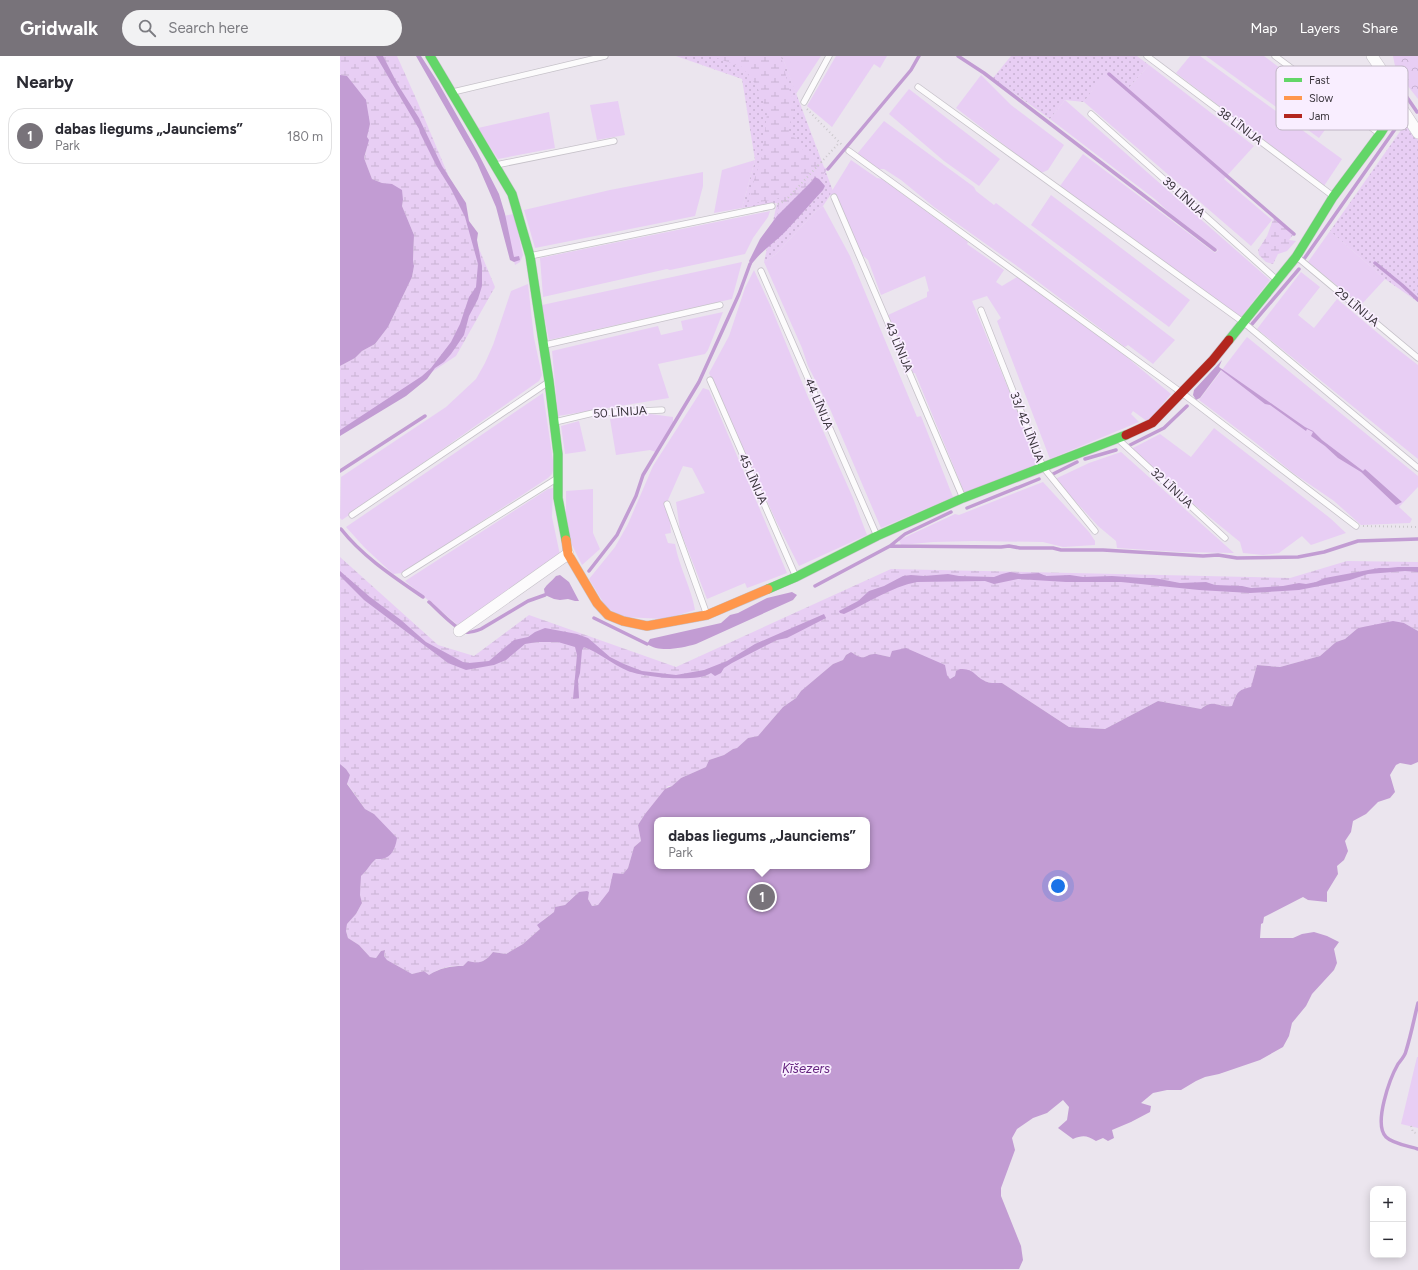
<!DOCTYPE html>
<html lang="en">
<head>
<meta charset="utf-8">
<style>
	body { margin:0; font-family:Figtree,sans-serif; background:#f2f2f3; color:#2b2b33 }
	.controls { position:absolute; right:12px; bottom:12px; display:grid; overflow:hidden; border-radius:8px; box-shadow:0 2px 10px #0003 }
	.controls button { width:36px; height:36px; display:grid; place-items:center; padding:0; border:0; border-bottom:1px solid #e1e1e2; background:#fff; color:#2b2b33; font:20px sans-serif }
	.you { position:absolute; left:718px; top:830px; width:14px; height:14px; margin:-10px; border:3px solid #fff; border-radius:50%; background:#1a73e8; box-shadow:0 0 0 6px #1a73e833 }
	.badge { display:grid; place-items:center; width:26px; height:26px; border-radius:50%; background:#78737a; color:#fff; font-size:13px; font-weight:700 }
	.pin { position:absolute; translate:-50% -50%; border:2px solid #fff; box-shadow:0 1px 4px #0006 }
	.popup { position:absolute; left:314px; top:761px; width:216px; height:52px; box-sizing:border-box; display:grid; place-content:center; border-radius:8px; background:#fff; filter:drop-shadow(0 1px 3px #0005); font-size:13px; white-space:nowrap; color:#7c7c81 }
	.popup b { font-size:15px; color:#2b2b33 }
	.popup::after { content:''; position:absolute; left:50%; top:100%; margin-left:-8px; border:8px solid transparent; border-top-color:#fff }
	.list { margin:0; padding:0; list-style:none }
	h2 { display:flex; justify-content:space-between; align-items:center; height:52px; margin:0; padding:0 16px; font-size:17px }
	h2 small { font-size:13px; font-weight:400; color:#7c7c81 }
	.list li { display:grid; grid-template-columns:26px 1fr auto; gap:12px; align-items:center; box-sizing:border-box; height:56px; margin:0 8px 8px; padding:0 8px; border:1px solid #e1e1e2; border-radius:16px }
	.list b { display:block; font-size:15px; white-space:nowrap }
	.list p { margin:0; font-size:13px; white-space:nowrap; color:#7c7c81 }
	.list em { font-size:13px; font-style:normal; color:#7c7c81 }
	.icon { flex:none; width:22px; height:22px; fill:none; stroke:currentColor; stroke-width:2; stroke-linecap:round; stroke-linejoin:round }
	.map { position:relative; flex:none; width:1078px; height:1214px; overflow:hidden }
	header { display:flex; align-items:center; gap:24px; box-sizing:border-box; height:56px; padding:0 20px; background:#78737a; color:#fff }
	header strong { font-size:19px }
	nav { display:flex; gap:22px; margin-inline-start:auto; font-size:14px }
	.search { width:280px; height:36px; background:#f2f2f3; display:flex; align-items:center; gap:10px; box-sizing:border-box; padding:0 14px; border-radius:22px; color:#7c7c81; font-size:15px }
	main { display:flex }
	aside { flex:1; background:#fff }
	.map>svg:first-child { display:block }
	.grass { fill:url(#grass-dots) }
	.forest { fill:url(#forest-crowns) }
	.wetland { fill:url(#wetland-marsh) }
	.garden { fill:#e8cef4 }
	.water { fill:#c29cd3; fill-rule:evenodd }
	.lines { fill:none; stroke-linecap:round; stroke-linejoin:round }
	.stream { stroke:#c29cd3; stroke-width:3.5 }
	.lane-casing { stroke:#c6c2c9; stroke-width:7 }
	.street-casing { stroke:#c6c2c9; stroke-width:12 }
	.fast-casing { stroke:#c6c2c9; stroke-width:10 }
	.slow-casing { stroke:#c6c2c9; stroke-width:10 }
	.jam-casing { stroke:#c6c2c9; stroke-width:10 }
	.path { stroke:#cac7cb; stroke-width:2; stroke-dasharray:1 3; stroke-linecap:butt }
	.lane { stroke:#fcfbfc; stroke-width:5.5 }
	.street { stroke:#fcfbfc; stroke-width:11 }
	.fast { stroke:#63d668; stroke-width:9 }
	.slow { stroke:#ff974d; stroke-width:9 }
	.jam { stroke:#b3261e; stroke-width:9 }
	.labels { text-anchor:middle; stroke-width:3.5; stroke-linejoin:round; paint-order:stroke }
	.street-label { font-size:12px; fill:#3a353c; stroke:#f9eeff }
	.water-label { font-size:13px; font-style:italic; fill:#662580; stroke:#f9eeff }
	.key { fill:#f9eeff; stroke:#c0b6c4; stroke-width:1 }
	.key-label { font-size:11px; fill:#3a353c }
</style>
</head>
<body>
<header>
<strong>Gridwalk</strong>
<div class="search"><svg class="icon" aria-label="search" viewBox="0 0 24 24"><circle cx="10" cy="10" r="6"/><path d="M15 15l6 6"/></svg>Search here</div>
<nav><a>Map</a><a>Layers</a><a>Share</a></nav>
</header>
<main>
<aside>
<h2>Nearby<small></small></h2>
<ul class="list">
<li><span class="badge">1</span><div><b>dabas liegums „Jaunciems”</b><p>Park</p></div><em>180 m</em></li>
</ul>
</aside>
<div class="map">
<svg width="1078" height="1214" viewBox="0 0 1078 1214">
	<defs>
		<pattern id="grass-dots" width="8" height="8" patternUnits="userSpaceOnUse"><rect width="8" height="8" fill="#e8cef4"/><path d="M2 2h.1M6 6h.1" fill="none" stroke="#c8b2d2" stroke-width="1.8" stroke-linecap="round"/></pattern>
		<pattern id="forest-crowns" width="20" height="18" patternUnits="userSpaceOnUse"><rect width="20" height="18" fill="#e8cef4"/><path d="M2 6a3 3 0 1 1 6 0M12 15a3 3 0 1 1 6 0" fill="none" stroke="#c8b2d2"/></pattern>
		<pattern id="wetland-marsh" width="20" height="14" patternUnits="userSpaceOnUse"><rect width="20" height="14" fill="#e8cef4"/><path d="M1 5h8M5 5V1M11 12h8M15 12V8" fill="none" stroke="#c8b2d2"/></pattern>
	</defs>
	<rect width="100%" height="100%" fill="#ebe5ee"/>
	<path class="grass" d="M336,0H442L493,135L483,150L476,155L436,198L424,206L437,147L402,152L415,104L402,23Z
		M671,0H797L809,9L786,35L764,19L744,46L725,44L710,63L653,22Z
		M1066,67L1078,84V246L1045,223L990,175Z"/>
	<path class="forest" d="M1053,0H1078V43L1056,15Z"/>
	<path class="wetland" d="M0,0H57L78,47L155,231L116,300L0,377V310L15,302L22,295L35,288L48,271L72,221L74,210L73,204L74,179L62,150L63,144L48,128L42,127L32,123L24,102C29,90 25,79 30,68L0,19Z
		M371,0H441L454,52C453,61 448,69 449,78L458,84L460,91L483,111L488,113L479,123L474,122L471,126L437,160L440,142L406,149L417,115L421,105L427,58L425,54L423,44L416,29L402,11Z
		M934,161L954,178L949,184L956,185L947,195L938,198L933,208L926,206L919,199L918,194L927,180Z
		M0,501L98,589L134,600L189,559L336,611L551,513L950,522L1007,505L1078,506V575L1064,567L1018,572L1005,583L996,586L980,600L940,611L917,609L911,632C897,634 897,637 892,650C878,652 873,642 861,653L818,645L765,673L729,671L662,627H652L643,625L638,620L616,615L615,620L610,623L607,619L551,599L550,601C545,600 541,599 536,598C524,597 527,607 511,596L506,599L503,604L493,608L461,635L456,642L443,651L418,680L408,682L397,692L393,693L384,699L369,704L366,711L341,722L332,730H328L305,758L298,769L301,785L294,791L288,812L283,818H273L270,835L258,849L252,850L248,843L239,836L225,849L215,851L214,856L203,864L200,873L183,888L166,898L153,896C145,906 140,908 128,905L123,910C110,909 100,912 89,919L84,915L72,918L47,904L44,900L45,894L41,895L36,902L30,901L19,889L8,882L6,875L7,868L16,858L22,847L20,839L21,820C27,815 30,808 36,803L34,758L25,753L7,727L10,719L6,713L0,708Z"/>
	<path class="garden" d="M442,0H481L456,38Z
		M496,0H547L540,12L534,8L492,71L467,50Z
		M850,0H860L1002,103L984,130L836,17Z
		M866,0H924L998,56L979,82Z
		M809,9L914,90L884,123L932,164L911,190L744,46L764,18L786,35Z
		M641,19L671,49L724,89L708,114L701,117L616,52Z
		M569,33L660,103L639,130L604,105L549,58Z
		M725,44L930,224L901,261L720,130L743,98L875,197L878,194L837,164L816,144L710,63Z
		M278,45L285,79L257,84L250,49Z
		M209,56L215,92L158,103L138,72Z
		M544,65L634,131L636,135L654,149L656,147L835,284L813,308L788,289L785,291L681,213L594,151L561,124L544,113H538L517,98Z
		M415,104L402,152L374,157L382,114Z
		M511,104L537,122L542,123L628,186L627,188L664,214L656,226L662,230L677,221L783,298L831,338L808,366L793,355L791,358L799,366L710,403L657,265L661,262L647,240L632,245L699,407L625,438L575,317H573L548,259L587,241V236L589,235L585,220L541,239L528,204L519,196L490,138Z
		M363,116V130L355,160L195,192L184,154L270,134Z
		M711,139L850,244L829,271L691,169Z
		M483,150L510,200L577,361L581,360L613,441L541,472L490,353L468,310L462,292L424,206L436,198L476,155Z
		M430,155L428,161L413,182L405,198L330,214L327,213L203,241L200,202Z
		M174,158L183,199L180,206L175,209L163,160Z
		M990,175L1045,223L1021,249L968,206Z
		M402,206L392,243L209,284L202,249Z
		M414,214L431,251L468,341L513,442L527,479L459,510L437,467L369,317L389,280L405,232Z
		M961,216L980,231L958,259L974,272L997,243C1024,265 1050,288 1078,309V403L917,273Z
		M188,228L194,282L202,319L199,325L2,464L0,462L1,421L106,351L136,323L145,307L153,289L171,235Z
		M383,256L368,294L365,298L318,308L329,342L218,360L212,295L318,270L321,279L343,274L341,265Z
		M907,281L1078,420V431L1059,451L1072,463L1070,467L1021,469L994,445L953,417L916,387L859,344Z
		M363,332L369,334L447,517L407,532L405,527L367,543L340,474L336,446L365,437L352,412L343,410L328,444L331,477L325,478L328,487L335,488C339,511 351,531 355,554L325,563L282,561L266,551L249,523L275,491L288,468L313,410Z
		M203,337L214,411L212,418L208,422L78,507L62,517L53,518L25,492L6,471Z
		M303,357L333,361V367L316,396L310,394L276,399L270,363Z
		M239,365L246,395L225,398L221,370Z
		M874,372L990,462L1006,477L971,489L962,480L939,497L923,499L903,497L900,486L846,442L791,393L820,378L851,401Z
		M781,396L894,497L839,496L777,492L776,485L758,470L715,423L749,407Z
		M703,426L749,476L755,485V489L723,491L703,486L634,485L593,486L561,489L559,484L615,458L619,459Z
		M213,432L212,461L220,499L119,570L65,525L208,433Z
		M253,433V477L260,493L242,509L227,479L226,469V435Z
		M1077,1001H1078V1072L1061,1068Z"/>
	<path class="water" d="M36,0H43L58,29L79,62L102,110L126,147L129,165L138,177L137,184L142,210V230L138,243L129,260L124,279L111,298L104,306L95,312L87,323L66,340L0,380V374L82,320L91,312L111,286L120,268L129,241L136,231L138,208L125,161L111,133L96,109L80,77L79,73Z
		M76,0H81L99,28L136,93L159,138L165,158L174,201L179,200L180,204L174,206L170,204L156,151L137,107Z
		M0,19L7,20L26,44L30,68L27,81L29,84L24,102L32,123L42,127L52,128L62,134L63,144L62,150L74,179L73,204L74,210L72,221L48,271L35,288L22,295L15,302L0,310Z
		M475,121L479,123L485,130L483,134C470,148 458,162 445,176C433,188 421,195 411,209L409,205L420,183L437,160L471,126Z
		M882,304L879,311L965,371L973,375L982,384L1023,415L1025,413L1062,446L1056,449L1021,416L998,402L985,390L971,380L973,376L967,373L966,375L930,349L925,348L881,314L860,342L856,344L853,339L854,334Z
		M1058,511H1078V516L1065,515L1028,518L1010,524L959,534L910,537L859,534L781,526H726L678,523L654,528L645,525L577,526C551,531 528,547 504,558L500,557L499,555L518,545L529,535L544,530L563,520L571,519L584,520L608,518L619,520L654,521L662,518L670,516L681,518L699,517L706,520L730,519L743,521L772,520L801,522H814L840,527L866,526L875,529L902,530L911,532L943,530L959,527L966,528L976,526L985,522L1039,512H1048Z
		M0,515L30,541L61,564L86,586L123,606L129,607L149,605L174,584L188,581L195,576L205,572L237,578L248,582L270,601L284,608L302,615L336,619L364,614L387,605L415,588L484,558L486,562L447,582L437,584L427,589L392,607L384,612L381,617L375,620L371,617C357,627 303,621 288,615C272,608 260,597 244,591L242,594L240,617L238,624L239,642L233,643L237,599L235,591L218,586H197L185,588L166,604L154,609L126,614L108,607L24,544L0,520Z
		M220,519L229,526L239,545H235L228,543L220,544L214,543L205,539L204,533C207,528 212,525 216,520Z
		M452,536L457,539L453,544L356,588C341,592 320,597 307,588L310,583L381,567L390,559L398,557L427,542Z
		M1053,565L1064,567L1078,575V706L1071,709L1060,707L1056,709L1050,719L1055,736L1050,742L1038,746L1026,758L1013,765L1011,776L1005,785L1008,795L1004,804L997,810L998,818L987,836V846L968,844L963,841L924,861L923,867L921,868L920,882H953L962,878L974,876L987,880L999,886L994,893L997,907L994,914L972,938L966,950L952,967L949,980L943,991L920,1004L879,1018L865,1021L856,1025L841,1034H827L813,1037L801,1047L811,1050L810,1056L791,1066L772,1074L774,1082L768,1085L763,1082L756,1085C747,1079 742,1079 733,1083L718,1072L727,1064L729,1051L723,1044L707,1057L693,1062L677,1073L672,1082L675,1094L661,1132V1140L681,1190L683,1204L679,1213L0,1214V708L6,713L10,719L7,728L25,753L34,758L57,782C55,795 50,804 36,803C30,808 27,815 21,820L20,839L22,847L16,858L7,868L6,875L8,882L19,889L30,901L36,902L41,895L45,894L44,900L47,904L72,918L84,915L89,919C100,912 110,910 123,910L128,905C140,908 145,906 153,896L166,898L183,888L200,873L197,869L214,856L215,851L225,849L239,836L247,835L249,836L248,843L252,850L258,849L269,835L273,817L283,818L288,812L294,791L301,785L298,769L305,758L325,733L332,730L341,722L366,711L369,704L384,699L393,693L397,692L408,682L418,680L443,651L456,642L461,635L493,608L503,604L506,599L511,596C527,607 524,597 536,598C541,599 545,600 550,601L552,595L566,592L605,609L607,619L610,623L615,620L616,615L620,613C634,613 633,618 643,624C648,628 656,627 662,627L729,671L765,673L818,645L861,653C874,642 878,652 892,650C897,637 897,634 911,631L917,609L940,611L980,600L996,586L1005,583L1018,572ZM317,764H527V810H317Z"/>
	<g class="lines">
		<path class="stream" d="M618,0L644,17L875,194
			M769,18L954,178
			M1051,18L1077,56
			M488,113L571,14L579,0
			M964,203L1060,66
			M1035,207L1062,229L1078,244
			M912,268L959,213
			M788,390L824,372L847,350
			M745,403L776,394
			M0,415L85,360
			M713,418L737,406
			M627,452L699,423
			M1,473C23,501 54,521 83,541
			M550,490L565,478L611,456
			M249,515L277,479L296,440L303,419L359,326L399,238L410,208
			M475,530L550,490L661,491L669,490L680,492H713L721,494H763L863,500L878,499L897,502L958,501L984,496L1018,485L1078,483
			M89,546C97,553 116,574 126,576C131,577 136,575 141,573L188,545L205,539
			M254,562L307,588
			M1078,947C1074,963 1071,979 1066,995C1065,1000 1061,1004 1058,1008C1050,1022 1033,1068 1046,1081C1053,1088 1069,1090 1078,1093"/>
		<defs>
			<path id="lane" d="M807,0L993,140
				M935,0L1040,78
				M578,31L903,266L1078,412
				M113,36L265,0
				M464,46L489,0
				M751,58L937,224
				M509,95L842,337L1016,470
				M156,109L274,85
				M494,141L623,442
				M190,200L432,150
				M957,201L1078,302
				M421,215L537,480
				M641,254L703,411L755,475
				M205,289L380,249
				M370,324L456,521
				M215,366L253,357L322,354
				M779,384L885,482
				M327,448L367,559
				M12,459L207,327
				M65,518L216,423"/>
			<path id="street" d="M1032,0L1049,25L1059,48L1078,77
				M119,575L228,498"/>
			<path id="fast" d="M90,0L172,138L190,200L209,325L218,398V442L226,484
				M889,284L956,201L993,141L1040,78L1059,48
				M428,533L456,521L537,480L623,442L786,379"/>
			<path id="slow" d="M226,484L228,498L257,547L268,559L283,565L307,570L367,559L428,533"/>
			<path id="jam" d="M786,379L812,367L872,305L889,284"/>
		</defs>
		<use href="#lane" class="lane-casing"/>
		<use href="#street" class="street-casing"/>
		<use href="#fast" class="fast-casing"/>
		<use href="#slow" class="slow-casing"/>
		<use href="#jam" class="jam-casing"/>
		<path class="path" d="M467,53L503,90
			M438,148L445,145L499,87
			M1023,470L1078,471
			M1071,1070L1073,1076L1078,1078"/>
		<use href="#lane" class="lane"/>
		<use href="#street" class="street"/>
		<use href="#fast" class="fast"/>
		<use href="#slow" class="slow"/>
		<use href="#jam" class="jam"/>
	</g>
	<g class="labels">
		<g class="street-label">
			<text transform="translate(900 70) rotate(37)" y="4">38 LĪNIJA</text>
			<text transform="translate(844 141) rotate(42)" y="4">39 LĪNIJA</text>
			<text transform="translate(1017 251) rotate(40)" y="4">29 LĪNIJA</text>
			<text transform="translate(559 291) rotate(67)" y="4">43 LĪNIJA</text>
			<text transform="translate(479 348) rotate(67)" y="4">44 LĪNIJA</text>
			<text transform="translate(280 356) rotate(-4)" y="4">50 LĪNIJA</text>
			<text transform="translate(687 371) rotate(69)" y="4">33/ 42 LĪNIJA</text>
			<text transform="translate(413 423) rotate(66)" y="4">45 LĪNIJA</text>
			<text transform="translate(832 432) rotate(43)" y="4">32 LĪNIJA</text>
		</g>
		<g class="water-label">
			<text x="466" y="1017">Ķīšezers</text>
		</g>
	</g>
	<rect x="936" y="10" width="132" height="64" rx="6" class="key"/>
	<rect x="944" y="22" width="18" height="4" fill="#63d668"/>
	<rect x="944" y="40" width="18" height="4" fill="#ff974d"/>
	<rect x="944" y="58" width="18" height="4" fill="#b3261e"/>
	<g class="key-label">
		<text x="969" y="28">Fast</text>
		<text x="969" y="46">Slow</text>
		<text x="969" y="64">Jam</text>
	</g>
</svg>
<div class="controls">
<button>+</button>
<button>−</button>
</div>
<div class="you"></div>
<div class="pin badge" style="left:422px;top:841px">1</div>
<div class="popup"><b>dabas liegums „Jaunciems”</b>Park</div>
</div>
</main>
</body>
</html>
